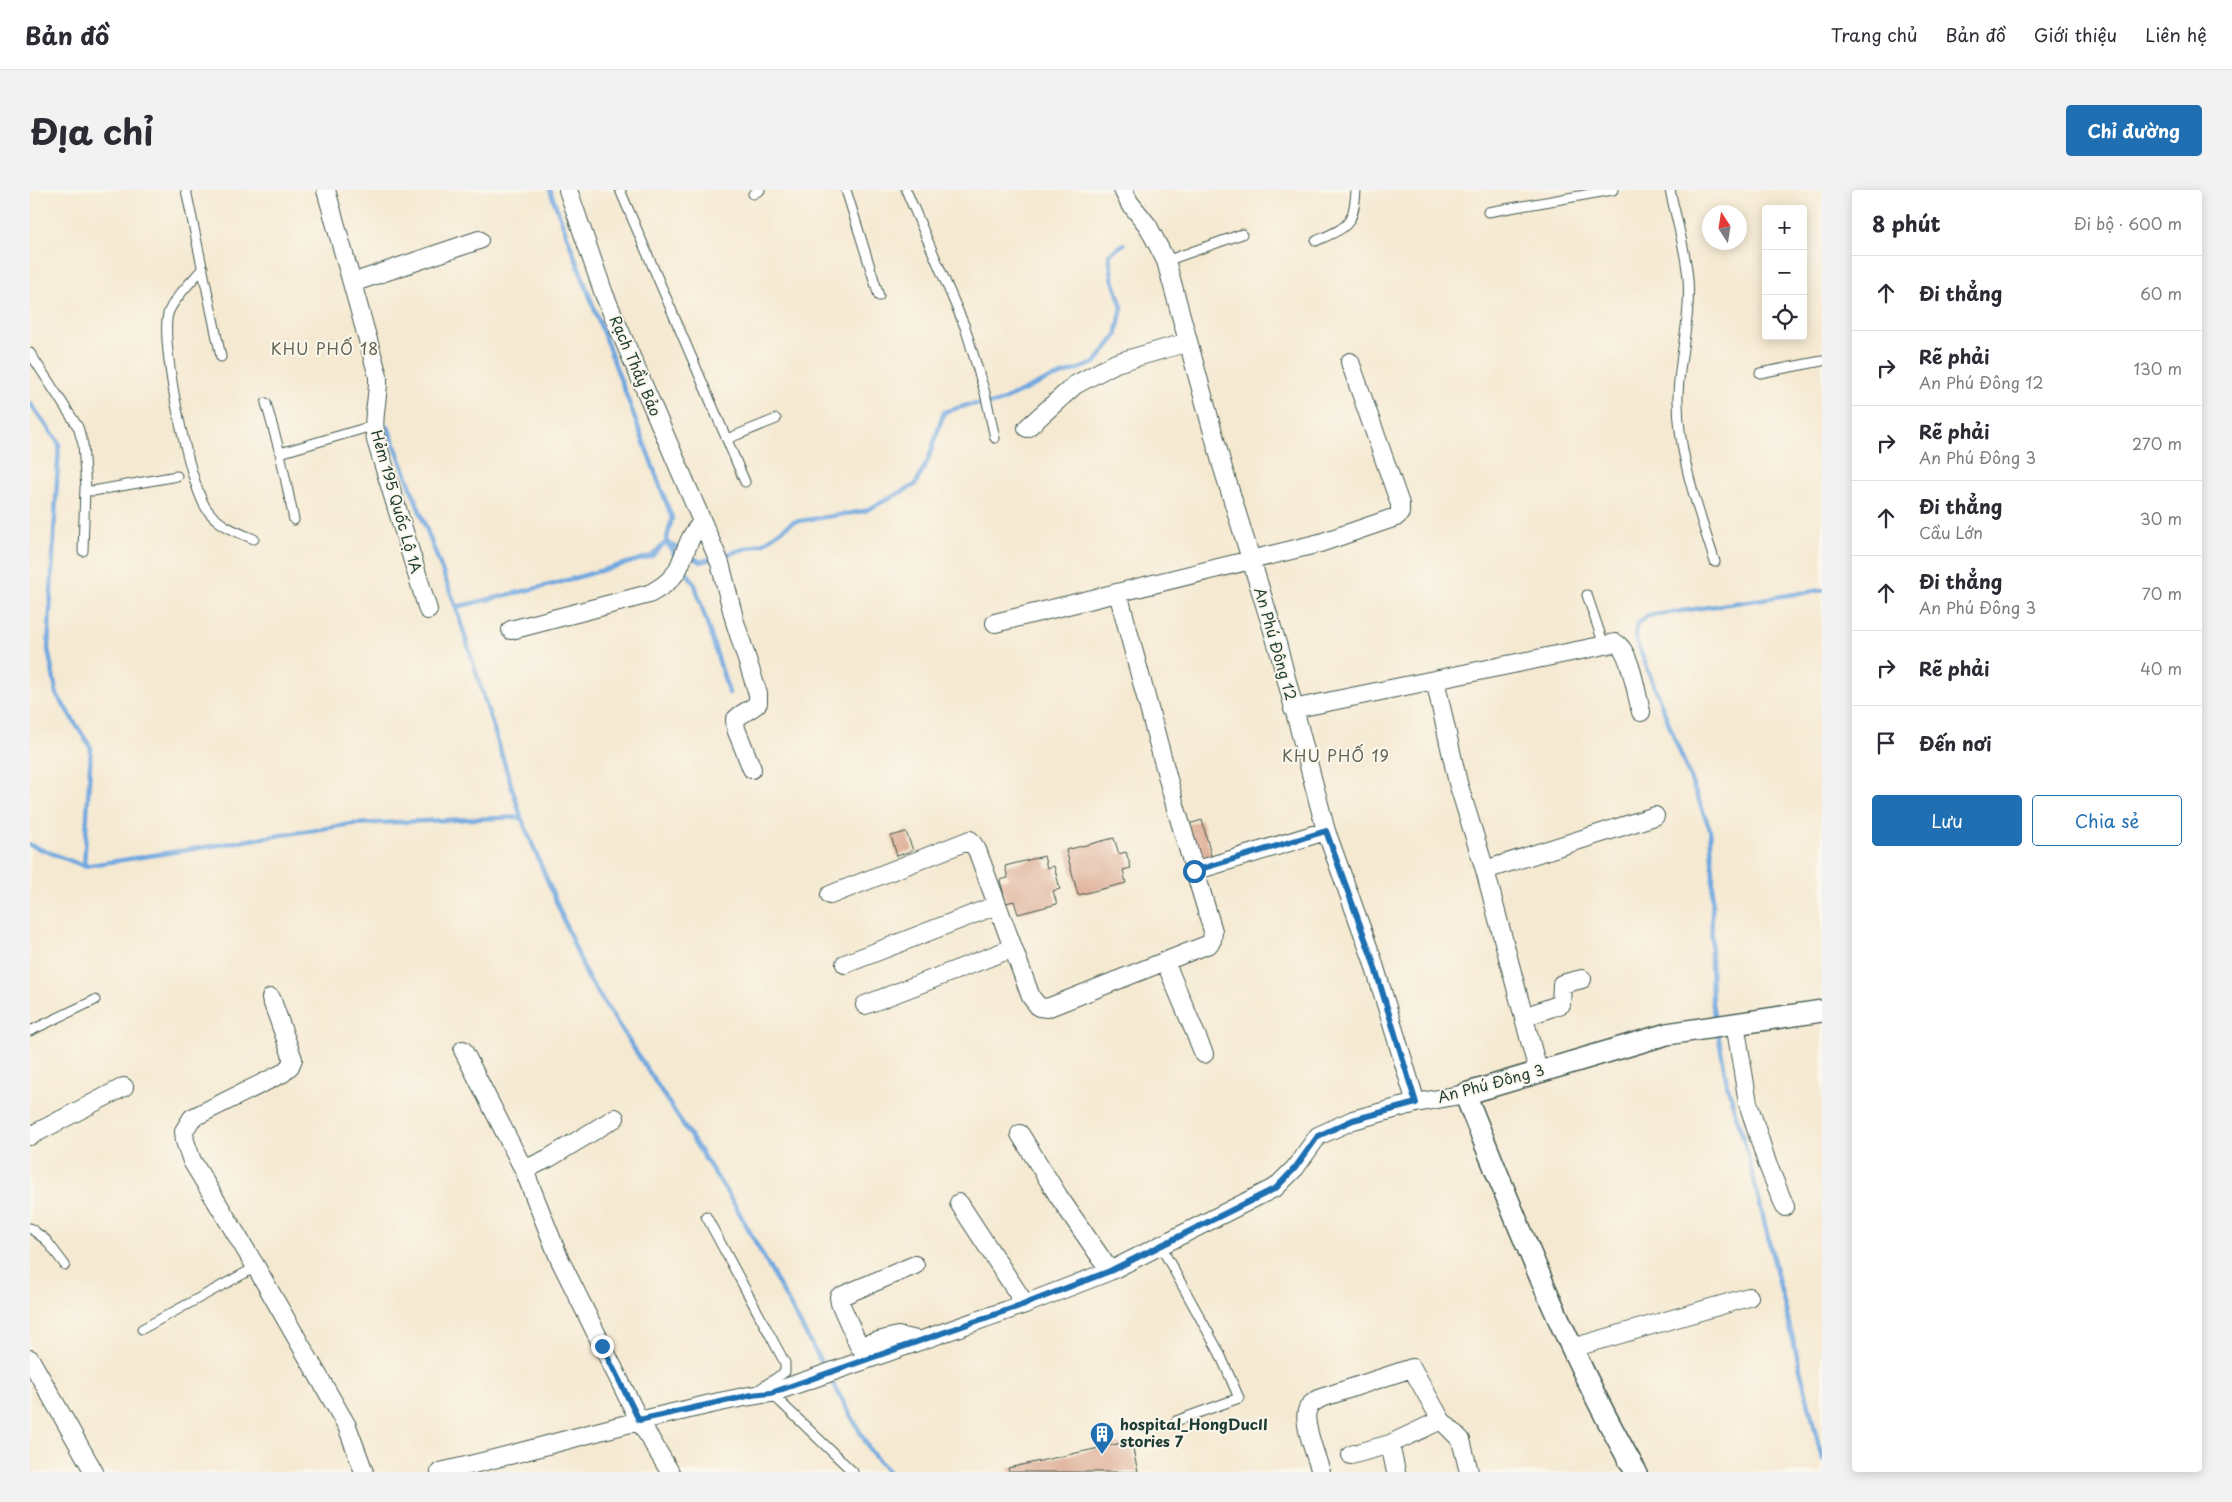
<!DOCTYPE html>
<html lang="vi">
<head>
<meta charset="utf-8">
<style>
	body { margin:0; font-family:"Playpen Sans",sans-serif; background:#f2f2f3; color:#2b2b33 }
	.controls { position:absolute; right:15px; top:15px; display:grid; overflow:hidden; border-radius:5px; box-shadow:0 2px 12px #0003 }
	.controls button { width:45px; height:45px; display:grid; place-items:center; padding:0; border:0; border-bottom:1px solid #e1e1e2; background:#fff; color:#2b2b33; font:25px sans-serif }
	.compass { position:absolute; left:1672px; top:15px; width:45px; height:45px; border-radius:50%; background:#fff; box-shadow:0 2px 12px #0003; rotate:348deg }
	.stop { position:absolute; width:15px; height:15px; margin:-11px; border:4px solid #1f6fb2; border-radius:50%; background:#fff }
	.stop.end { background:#1f6fb2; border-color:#fff; box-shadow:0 1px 5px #0008 }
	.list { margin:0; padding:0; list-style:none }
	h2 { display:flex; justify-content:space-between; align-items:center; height:65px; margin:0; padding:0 20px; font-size:21px }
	h2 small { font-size:16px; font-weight:400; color:#7c7c81 }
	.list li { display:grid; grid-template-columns:32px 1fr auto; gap:15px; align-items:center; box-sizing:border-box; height:75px; padding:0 20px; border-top:1px solid #e1e1e2 }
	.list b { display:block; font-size:19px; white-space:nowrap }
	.list p { margin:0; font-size:16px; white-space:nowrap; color:#7c7c81 }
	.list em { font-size:16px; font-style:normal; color:#7c7c81 }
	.actions { display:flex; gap:10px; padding:15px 20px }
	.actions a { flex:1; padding:11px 0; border:1px solid #1f6fb2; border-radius:5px; text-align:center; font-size:18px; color:#1f6fb2 }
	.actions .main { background:#1f6fb2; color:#fff }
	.icon { flex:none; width:28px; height:28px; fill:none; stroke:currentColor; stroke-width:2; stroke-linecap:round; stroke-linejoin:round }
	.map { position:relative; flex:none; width:1792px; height:1282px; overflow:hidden; border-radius:5px }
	header { display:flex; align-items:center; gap:30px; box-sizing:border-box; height:70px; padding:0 25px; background:#fff; border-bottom:1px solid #e1e1e2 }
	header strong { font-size:24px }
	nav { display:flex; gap:28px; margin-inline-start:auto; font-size:18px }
	.intro { display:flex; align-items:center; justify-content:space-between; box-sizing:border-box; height:120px; padding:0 30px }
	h1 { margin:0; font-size:35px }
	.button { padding:12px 22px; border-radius:5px; background:#1f6fb2; color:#fff; font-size:18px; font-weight:700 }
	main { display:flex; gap:30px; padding:0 30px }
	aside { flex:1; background:#fff; border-radius:5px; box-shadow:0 2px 12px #0003 }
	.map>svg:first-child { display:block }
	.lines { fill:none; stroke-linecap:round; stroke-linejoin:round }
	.stream { stroke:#70a7df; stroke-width:4.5 }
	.building { fill:#deae96 }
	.service-casing { stroke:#3f574c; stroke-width:11 }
	.minor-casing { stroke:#3f574c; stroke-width:20 }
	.tertiary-casing { stroke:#3f574c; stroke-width:24 }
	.service { stroke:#fff; stroke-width:9 }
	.minor { stroke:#fff; stroke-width:18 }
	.tertiary { stroke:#fff; stroke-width:21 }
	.route { stroke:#1f6fb2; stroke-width:6 }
	.labels { text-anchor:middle; stroke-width:4; stroke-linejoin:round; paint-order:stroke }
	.street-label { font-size:15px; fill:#1f3d34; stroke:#fbf7ec }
	.poi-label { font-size:15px; font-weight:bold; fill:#1f3d34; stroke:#fbf7ec; text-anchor:start }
	.neighbourhood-label { font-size:16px; letter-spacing:1px; fill:#626556; stroke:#fbf7ec }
</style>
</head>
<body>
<header>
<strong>Bản đồ</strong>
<nav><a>Trang chủ</a><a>Bản đồ</a><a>Giới thiệu</a><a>Liên hệ</a></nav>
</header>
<div class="intro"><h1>Địa chỉ</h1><a class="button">Chỉ đường</a></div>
<main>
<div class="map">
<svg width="1792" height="1282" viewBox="0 0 1792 1282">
	<rect width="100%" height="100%" fill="#fbf7ec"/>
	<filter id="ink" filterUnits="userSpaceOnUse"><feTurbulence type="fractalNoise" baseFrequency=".02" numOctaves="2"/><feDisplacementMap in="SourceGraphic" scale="10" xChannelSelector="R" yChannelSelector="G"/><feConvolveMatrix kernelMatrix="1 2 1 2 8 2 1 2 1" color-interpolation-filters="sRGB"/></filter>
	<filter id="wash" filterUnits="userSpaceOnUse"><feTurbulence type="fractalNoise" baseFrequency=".0096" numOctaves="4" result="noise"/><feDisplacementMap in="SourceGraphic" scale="20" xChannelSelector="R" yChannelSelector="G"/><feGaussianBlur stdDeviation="1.12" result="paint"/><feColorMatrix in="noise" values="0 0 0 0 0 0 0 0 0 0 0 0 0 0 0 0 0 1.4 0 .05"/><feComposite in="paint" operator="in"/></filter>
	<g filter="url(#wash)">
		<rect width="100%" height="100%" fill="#f5e9d1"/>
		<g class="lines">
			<path class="stream" d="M0,213L29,253L18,459L27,505L61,558L54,676
				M358,237L426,417L491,627L557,786L705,1015L795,1179
				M636,352L652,361
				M637,353L648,370
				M658,365L671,372L683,368
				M691,366L734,353L763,332L835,321L885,295L898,270L914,222L938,215L967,213L1014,191L1065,173L1086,146L1092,117L1082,87L1079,64L1094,54
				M654,378L665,395L699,503
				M426,417L524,394L622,366L636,352L642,328L520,0
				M0,655L54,676L322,634L491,627
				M1685,830L1682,813L1681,768L1683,685L1680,639L1607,452C1604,439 1605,433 1618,426L1792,400
				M1688,843L1697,894L1718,965L1792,1269
				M800,1188L841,1262L858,1282"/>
		</g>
		<g id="blocks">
			<path class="building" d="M1172,630L1183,673L1167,677L1156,635Z
				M876,642L883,660L867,666L861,646Z
				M1084,648L1089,664L1096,662L1101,678L1093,680L1096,693L1048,705L1036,660Z
				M1014,666L1017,678L1024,676L1030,699L1023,701L1027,714L988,724L984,711L976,713L970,690L978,688L975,676Z
				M1101,1251L1108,1282H979L978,1278Z"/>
		</g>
	</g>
	<g filter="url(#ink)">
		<use href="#blocks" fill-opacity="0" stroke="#3f574c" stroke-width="1"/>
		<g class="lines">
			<defs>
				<path id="service" d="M156,0L191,167
					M590,0L715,292
					M816,0L849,106
					M876,0L935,137L955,203L965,248
					M1640,0C1646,28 1656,61 1658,89C1661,129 1649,167 1648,206C1647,262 1668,319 1685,372
					M723,4L730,0
					M1458,22L1583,0
					M1286,51C1317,37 1324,36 1326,0
					M1136,71L1212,44
					M173,78C163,90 142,110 138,124C130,154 159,292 176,318C187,335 207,342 224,349
					M0,163L48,237L53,254L56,300L63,301L147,286
					M1730,183L1792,171
					M236,213L250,263L264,330
					M697,249L746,229
					M250,263L342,236
					M53,361L55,297
					M1557,405L1574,455
					M0,841L65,810
					M676,1026L755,1173V1182L728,1200
					M0,1038L16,1050L35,1075
					M1130,1055L1189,1162L1209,1208L1146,1231
					M112,1139L226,1077
					M741,1203L823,1282"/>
				<path id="minor" d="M296,0L348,186C349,208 341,228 346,250L398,420
					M538,0L574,104L690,373L705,432L728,504V513C720,521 712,522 705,530L706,539L722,579
					M1093,0L1099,12L1118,36L1136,71L1192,275L1248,457L1296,641L1342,768L1386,913
					M322,93L449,50
					M997,238L1045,195L1086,173L1158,152
					M965,433L1290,353L1366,327L1370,323V314L1320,172
					M481,440L619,404C630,398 640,392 647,381C655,366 659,342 673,333
					M1405,490L1428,593L1455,680L1508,881
					M1263,519L1585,453C1600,458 1607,506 1611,522
					M1455,680L1625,626
					M1164,681L1296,641
					M800,705L940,650L947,660L1001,807L1009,817L1017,818L1179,754L1182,750L1183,741L1145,615L1088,403
					M1135,771L1174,864
					M815,774L967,715
					M241,808L263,869L260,876L253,883L162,928L154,941L155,951L162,971L226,1077L317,1236L334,1282
					M835,815L983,758
					M1494,827L1531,814L1532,794L1552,789
					M1705,833L1718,913L1737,973L1755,1017
					M433,860L494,980L529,1068L609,1230L640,1282
					M990,944L1029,1007L1080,1081
					M0,946L94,897
					M494,980L519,968L585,928
					M929,1013L995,1114
					M885,1075L809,1107L810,1113L829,1156L868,1146L887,1150
					M1542,1158L1719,1107
					M0,1169L64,1282
					M1360,1254L1366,1282
					M1321,1265L1360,1254L1411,1230
					M410,1282C491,1264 570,1239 651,1221C681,1214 711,1206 741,1203L995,1114L1080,1081L1246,997L1265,978L1288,946L1323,930L1386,913L1435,904
					M1291,1282C1287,1268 1273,1235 1277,1221C1279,1214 1285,1211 1291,1208L1382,1178L1411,1230L1431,1250L1439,1282"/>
				<path id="tertiary" d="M1606,1282C1537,1162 1487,1032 1435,904L1637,844L1792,821"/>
			</defs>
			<use href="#service" class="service-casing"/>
			<use href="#minor" class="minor-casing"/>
			<use href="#tertiary" class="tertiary-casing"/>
			<use href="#service" class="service"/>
			<use href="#minor" class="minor"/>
			<use href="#tertiary" class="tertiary"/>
		</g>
	</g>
	<g class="lines" filter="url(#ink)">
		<path class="route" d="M572,1156L609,1230L722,1205L741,1203L995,1114L1080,1081L1246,998L1265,978L1288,946L1323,930L1386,913L1342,768L1296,641L1164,681"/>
	</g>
	<defs>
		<symbol id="building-pin" viewBox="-11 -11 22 30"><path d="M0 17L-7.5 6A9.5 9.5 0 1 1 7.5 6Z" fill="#1f6fb2" stroke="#fbf7ec"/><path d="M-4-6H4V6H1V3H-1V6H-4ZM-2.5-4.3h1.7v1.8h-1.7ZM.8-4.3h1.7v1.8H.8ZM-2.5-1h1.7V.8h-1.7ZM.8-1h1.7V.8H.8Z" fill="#fff"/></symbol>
	</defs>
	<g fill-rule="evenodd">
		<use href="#building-pin" x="1058" y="1230" width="28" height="38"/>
	</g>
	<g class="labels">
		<g class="street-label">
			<text transform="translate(605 176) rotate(67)" y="5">Rạch Thầy Bảo</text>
			<text transform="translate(366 312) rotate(74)" y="5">Hẻm 195 Quốc Lộ 1A</text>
			<text transform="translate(1245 454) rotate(74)" y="5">An Phú Đông 12</text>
			<text transform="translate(1461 894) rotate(-15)" y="5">An Phú Đông 3</text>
		</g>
		<g class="poi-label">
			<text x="1090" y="1240">hospital_HongDucII<tspan x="1090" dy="17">stories 7</tspan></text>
		</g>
		<g class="neighbourhood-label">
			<text x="295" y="165">KHU PHỐ 18</text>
			<text x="1306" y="572">KHU PHỐ 19</text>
		</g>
	</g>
</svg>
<div class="controls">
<button>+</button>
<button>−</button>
<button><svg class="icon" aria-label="locate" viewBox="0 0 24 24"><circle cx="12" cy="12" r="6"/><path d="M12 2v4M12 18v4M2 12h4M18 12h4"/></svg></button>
</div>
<svg class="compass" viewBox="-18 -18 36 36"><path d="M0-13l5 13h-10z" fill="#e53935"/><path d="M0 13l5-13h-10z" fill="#7c7c81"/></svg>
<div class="stop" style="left:1164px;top:681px"></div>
<div class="stop end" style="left:572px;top:1156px"></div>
</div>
<aside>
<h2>8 phút<small>Đi bộ · 600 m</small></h2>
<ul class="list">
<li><svg class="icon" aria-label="ahead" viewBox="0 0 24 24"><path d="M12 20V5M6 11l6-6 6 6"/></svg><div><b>Đi thẳng</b></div><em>60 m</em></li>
<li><svg class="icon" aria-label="right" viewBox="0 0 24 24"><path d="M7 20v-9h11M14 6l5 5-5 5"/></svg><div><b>Rẽ phải</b><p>An Phú Đông 12</p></div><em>130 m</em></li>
<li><svg class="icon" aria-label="right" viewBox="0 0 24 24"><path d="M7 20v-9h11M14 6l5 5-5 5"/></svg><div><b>Rẽ phải</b><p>An Phú Đông 3</p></div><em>270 m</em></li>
<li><svg class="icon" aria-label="ahead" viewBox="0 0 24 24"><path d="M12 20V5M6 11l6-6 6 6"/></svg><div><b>Đi thẳng</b><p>Cầu Lớn</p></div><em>30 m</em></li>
<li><svg class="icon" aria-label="ahead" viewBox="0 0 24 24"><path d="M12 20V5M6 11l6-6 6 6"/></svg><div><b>Đi thẳng</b><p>An Phú Đông 3</p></div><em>70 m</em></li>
<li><svg class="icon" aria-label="right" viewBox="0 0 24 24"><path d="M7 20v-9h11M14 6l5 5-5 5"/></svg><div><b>Rẽ phải</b></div><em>40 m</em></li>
<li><svg class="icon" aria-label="arrive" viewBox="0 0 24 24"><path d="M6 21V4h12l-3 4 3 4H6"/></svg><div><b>Đến nơi</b></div></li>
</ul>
<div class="actions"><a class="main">Lưu</a><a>Chia sẻ</a></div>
</aside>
</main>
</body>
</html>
